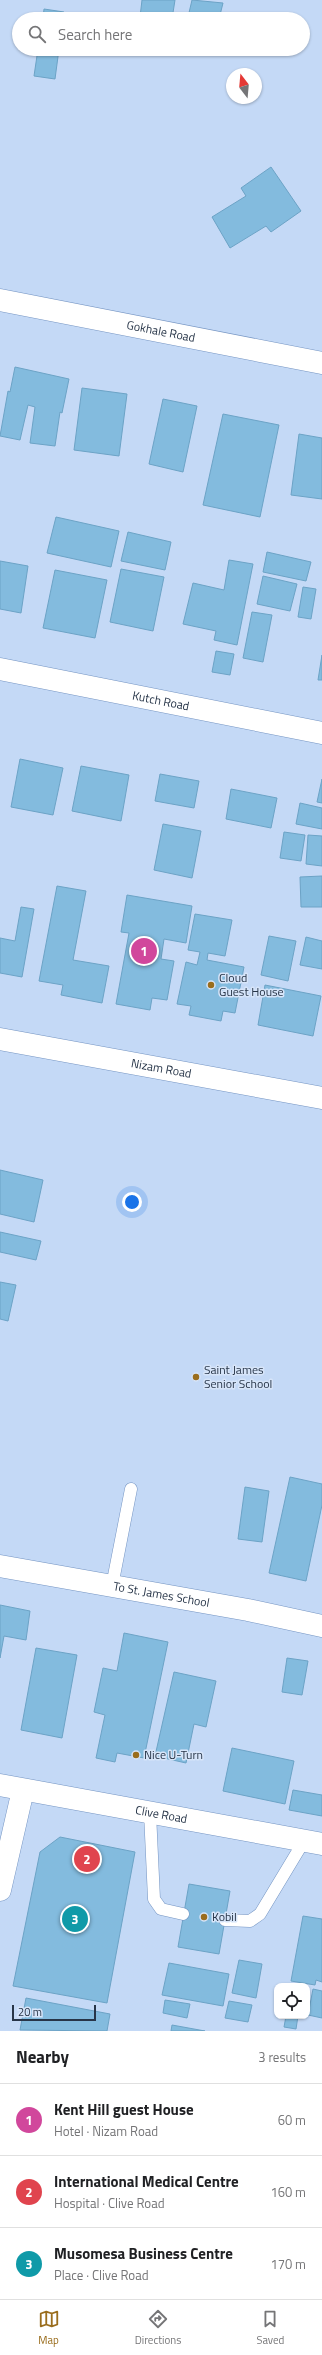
<!DOCTYPE html>
<html lang="en">
<head>
<meta charset="utf-8">
<style>
	body { margin:0; font-family:"Titillium Web",sans-serif; background:#f6f6f6; color:#202124 }
	.controls { position:absolute; right:12px; bottom:12px; display:grid; overflow:hidden; border-radius:8px; box-shadow:0 1px 3px #0004 }
	.controls button { width:36px; height:36px; display:grid; place-items:center; padding:0; border:0; border-bottom:1px solid #e0e0e0; background:#fff; color:#202124; font:20px sans-serif }
	.compass { position:absolute; left:226px; top:68px; width:36px; height:36px; border-radius:50%; background:#fff; box-shadow:0 1px 3px #0004; rotate:344deg }
	.scale { position:absolute; left:12px; bottom:10px; width:84px; box-sizing:border-box; padding-left:4px; border:2px solid #273548; border-top:0; font-size:11px; line-height:14px; white-space:nowrap; color:#273548; -webkit-text-stroke:3px #d7e5f9; paint-order:stroke }
	.you { position:absolute; left:132px; top:1202px; width:14px; height:14px; margin:-10px; border:3px solid #fff; border-radius:50%; background:#1a73e8; box-shadow:0 0 0 6px #1a73e833 }
	.badge { display:grid; place-items:center; width:26px; height:26px; border-radius:50%; background:#9a6d1d; color:#fff; font-size:13px; font-weight:700 }
	.pin { position:absolute; translate:-50% -50%; border:2px solid #fff; box-shadow:0 1px 4px #0006 }
	.list { margin:0; padding:0; list-style:none }
	h2 { display:flex; justify-content:space-between; align-items:center; height:52px; margin:0; padding:0 16px; font-size:17px }
	h2 small { font-size:13px; font-weight:400; color:#757577 }
	.list li { display:grid; grid-template-columns:26px 1fr auto; gap:12px; align-items:center; box-sizing:border-box; height:72px; padding:0 16px; border-top:1px solid #e0e0e0 }
	.list b { display:block; font-size:15px; white-space:nowrap }
	.list p { margin:0; font-size:13px; white-space:nowrap; color:#757577 }
	.list em { font-size:13px; font-style:normal; color:#757577 }
	.icon { flex:none; width:22px; height:22px; fill:none; stroke:currentColor; stroke-width:2; stroke-linecap:round; stroke-linejoin:round }
	.map { position:relative; flex:none; width:322px; height:2031px; overflow:hidden }
	.search { position:absolute; background:#fff; box-shadow:0 1px 3px #0004; left:12px; right:12px; top:12px; height:44px; display:flex; align-items:center; gap:10px; box-sizing:border-box; padding:0 14px; border-radius:22px; color:#757577; font-size:15px }
	.sheet { height:268px; background:#fff }
	nav { display:flex; justify-content:space-around; align-items:center; box-sizing:border-box; height:56px; border-top:1px solid #e0e0e0; background:#fff; font-size:11px; color:#757577 }
	nav a { display:grid; justify-items:center; gap:2px }
	nav .on { color:#9a6d1d }
	.map>svg:first-child { display:block }
	.building { fill:#83bbde; stroke:#6ca3c6 }
	.lines { fill:none; stroke-linecap:round; stroke-linejoin:round }
	.lane-casing { stroke:#7494c2; stroke-width:13 }
	.street-casing { stroke:#7494c2; stroke-width:23 }
	.secondary-casing { stroke:#7494c2; stroke-width:23 }
	.lane { stroke:#fff; stroke-width:12 }
	.street { stroke:#fff; stroke-width:22 }
	.secondary { stroke:#fff; stroke-width:22 }
	.poi-dot { fill:#9a6d1d; stroke:#d7e5f9; stroke-width:1.5 }
	.labels { text-anchor:middle; stroke-width:3; stroke-linejoin:round; paint-order:stroke }
	.street-label { font-size:12px; fill:#273548; stroke:#d7e5f9 }
	.poi-label { font-size:12px; fill:#273548; stroke:#d7e5f9; text-anchor:start }
</style>
</head>
<body>
<div class="map">
<svg width="322" height="2031" viewBox="0 0 322 2031">
	<rect width="100%" height="100%" fill="#c4d9f6"/>
	<path class="building" d="M142,0H175L172,19L140,17Z
		M192,0L223,3L219,19L188,17Z
		M44,9L64,12L63,19H43Z
		M38,49H59L55,79L34,76Z
		M271,167L301,211L271,232L266,226L230,248L212,217L246,196L241,188Z
		M15,367L69,379L62,413L60,412L55,446L30,443L35,407L28,405L20,440L0,436L8,391L10,392Z
		M82,388L127,394L119,456L74,450Z
		M163,399L197,406L183,472L149,464Z
		M223,414L279,425L260,517L203,505Z
		M299,434L322,438V499L291,495Z
		M56,517L119,531L111,567L47,553Z
		M128,532L171,542L165,570L121,561Z
		M267,552L311,562L306,581L263,572Z
		M229,560L253,564L237,645L214,640L216,631L183,624L193,583L224,590Z
		M0,561L28,566L21,613L0,609Z
		M121,569L164,577L153,631L110,622Z
		M55,570L107,580L95,638L43,628Z
		M263,576L297,584L290,611L257,604Z
		M303,587L316,589L311,619L298,617Z
		M252,612L272,615L263,662L243,658Z
		M216,651L234,654L230,675L212,672Z
		M322,655V680H318Z
		M20,759L63,768L53,815L11,807Z
		M81,766L129,775L121,821L72,811Z
		M160,774L199,781L194,808L155,801Z
		M322,779V803L317,802Z
		M231,789L277,798L271,828L226,819Z
		M300,803L322,808V829L296,824Z
		M163,824L201,831L192,878L154,870Z
		M284,832L305,835L301,861L280,858Z
		M308,835L322,836V866L306,864Z
		M322,876V907H301L300,877Z
		M57,886L86,891L73,960L109,966L102,1003L61,995L63,985L39,981Z
		M127,895L192,906L186,943L164,939L161,959L174,961L167,1000L152,998L150,1010L116,1004L129,933L121,932Z
		M21,907L34,909L22,977L0,973V938L15,941Z
		M195,914L232,920L225,956L208,953L207,960L244,967L235,1013L223,1011L221,1021L189,1015L191,1006L177,1004L186,962L197,965L200,952L188,950Z
		M269,936L296,941L288,981L261,975Z
		M306,937L322,941V969L300,965Z
		M265,985L321,996L313,1036L258,1025Z
		M0,1170L43,1180L34,1222L0,1214Z
		M0,1232L41,1241L36,1260L0,1252Z
		M0,1282L16,1285L8,1321L0,1319Z
		M290,1477L322,1484V1505L306,1581L269,1573Z
		M245,1487L269,1491L262,1542L238,1539Z
		M0,1605L30,1611L26,1640L4,1636L0,1658Z
		M124,1633L168,1642L144,1758L117,1753L115,1762L96,1758L105,1715L94,1712L103,1668L117,1671Z
		M36,1648L77,1655L62,1738L21,1730Z
		M287,1658L308,1661L302,1695L282,1692Z
		M174,1672L216,1681L206,1727L194,1724L186,1763L155,1756Z
		M232,1748L294,1761L285,1804L223,1791Z
		M293,1790L322,1795V1816L289,1810Z
		M60,1837L135,1852L107,2003L13,1986L40,1852Z
		M189,1884L230,1891L219,1954L178,1947Z
		M303,1916L322,1919V1982L316,1980L315,1985L291,1981Z
		M239,1960L262,1964L256,1998L232,1993Z
		M169,1963L229,1974L223,2006L162,1995Z
		M313,1989L322,1991V2018L308,2015Z
		M26,1998L110,2014L107,2031L20,2030Z
		M165,2000L190,2004L187,2018L163,2013Z
		M229,2001L252,2005L248,2022L225,2018Z
		M286,2016H298L296,2029L284,2027Z
		M172,2025L205,2031H171Z"/>
	<g class="lines">
		<defs>
			<path id="lane" d="M112,1586L131,1489
				M150,1813L154,1899L161,1909L183,1914
				M225,1920L250,1921L260,1914L304,1841"/>
			<g id="street">
				<path id="s1" d="M0,300L322,363"/>
				<path id="s2" d="M0,669L322,733"/>
				<path id="s3" d="M0,1039L322,1098"/>
				<path id="s4" d="M0,1566L248,1610L322,1626"/>
				<path d="M0,1890L23,1790"/>
			</g>
			<g id="secondary">
				<path id="s5" d="M0,1785L322,1844"/>
			</g>
		</defs>
		<use href="#lane" class="lane-casing"/>
		<use href="#street" class="street-casing"/>
		<use href="#secondary" class="secondary-casing"/>
		<use href="#lane" class="lane"/>
		<use href="#street" class="street"/>
		<use href="#secondary" class="secondary"/>
	</g>
	<g class="poi-dot">
		<circle cx="211" cy="985" r="4"/>
		<circle cx="196" cy="1377" r="4"/>
		<circle cx="136" cy="1755" r="4"/>
		<circle cx="204" cy="1917" r="4"/>
	</g>
	<g class="labels">
		<g class="street-label">
			<text dy="4" stroke="none"><textPath href="#s1" startOffset="164">Gokhale Road</textPath></text>
			<text dy="4" stroke="none"><textPath href="#s2" startOffset="164">Kutch Road</textPath></text>
			<text dy="4" stroke="none"><textPath href="#s3" startOffset="164">Nizam Road</textPath></text>
			<text dy="4" stroke="none"><textPath href="#s4" startOffset="164">To St. James School</textPath></text>
			<text dy="4" stroke="none"><textPath href="#s5" startOffset="164">Clive Road</textPath></text>
		</g>
		<g class="poi-label">
			<text x="219" y="982">Cloud<tspan x="219" dy="14">Guest House</tspan></text>
			<text x="204" y="1374">Saint James<tspan x="204" dy="14">Senior School</tspan></text>
			<text x="144" y="1759">Nice U-Turn</text>
			<text x="212" y="1921">Kobil</text>
		</g>
	</g>
</svg>
<div class="controls">
<button><svg class="icon" aria-label="locate" viewBox="0 0 24 24"><circle cx="12" cy="12" r="6"/><path d="M12 2v4M12 18v4M2 12h4M18 12h4"/></svg></button>
</div>
<svg class="compass" viewBox="-18 -18 36 36"><path d="M0-13l5 13h-10z" fill="#e53935"/><path d="M0 13l5-13h-10z" fill="#757577"/></svg>
<div class="scale">20 m</div>
<div class="you"></div>
<div class="pin badge" style="left:144px;top:951px;background:#d1479c">1</div>
<div class="pin badge" style="left:87px;top:1859px;background:#e0444e">2</div>
<div class="pin badge" style="left:75px;top:1919px;background:#0f9aa8">3</div>
<div class="search"><svg class="icon" aria-label="search" viewBox="0 0 24 24"><circle cx="10" cy="10" r="6"/><path d="M15 15l6 6"/></svg>Search here</div>
</div>
<section class="sheet">
<h2>Nearby<small>3 results</small></h2>
<ul class="list">
<li><span class="badge" style="background:#d1479c">1</span><div><b>Kent Hill guest House</b><p>Hotel · Nizam Road</p></div><em>60 m</em></li>
<li><span class="badge" style="background:#e0444e">2</span><div><b>International Medical Centre</b><p>Hospital · Clive Road</p></div><em>160 m</em></li>
<li><span class="badge" style="background:#0f9aa8">3</span><div><b>Musomesa Business Centre</b><p>Place · Clive Road</p></div><em>170 m</em></li>
</ul>
</section>
<nav>
<a class="on"><svg class="icon" aria-label="map" viewBox="0 0 24 24"><path d="M3 6l6-2 6 2 6-2v14l-6 2-6-2-6 2zM9 4v14M15 6v14"/></svg>Map</a>
<a><svg class="icon" aria-label="directions" viewBox="0 0 24 24"><path d="M12 3l9 9-9 9-9-9zM9 14v-3h6M13 9l2 2-2 2"/></svg>Directions</a>
<a><svg class="icon" aria-label="saved" viewBox="0 0 24 24"><path d="M7 4h10v16l-5-4-5 4z"/></svg>Saved</a>
</nav>
</body>
</html>
